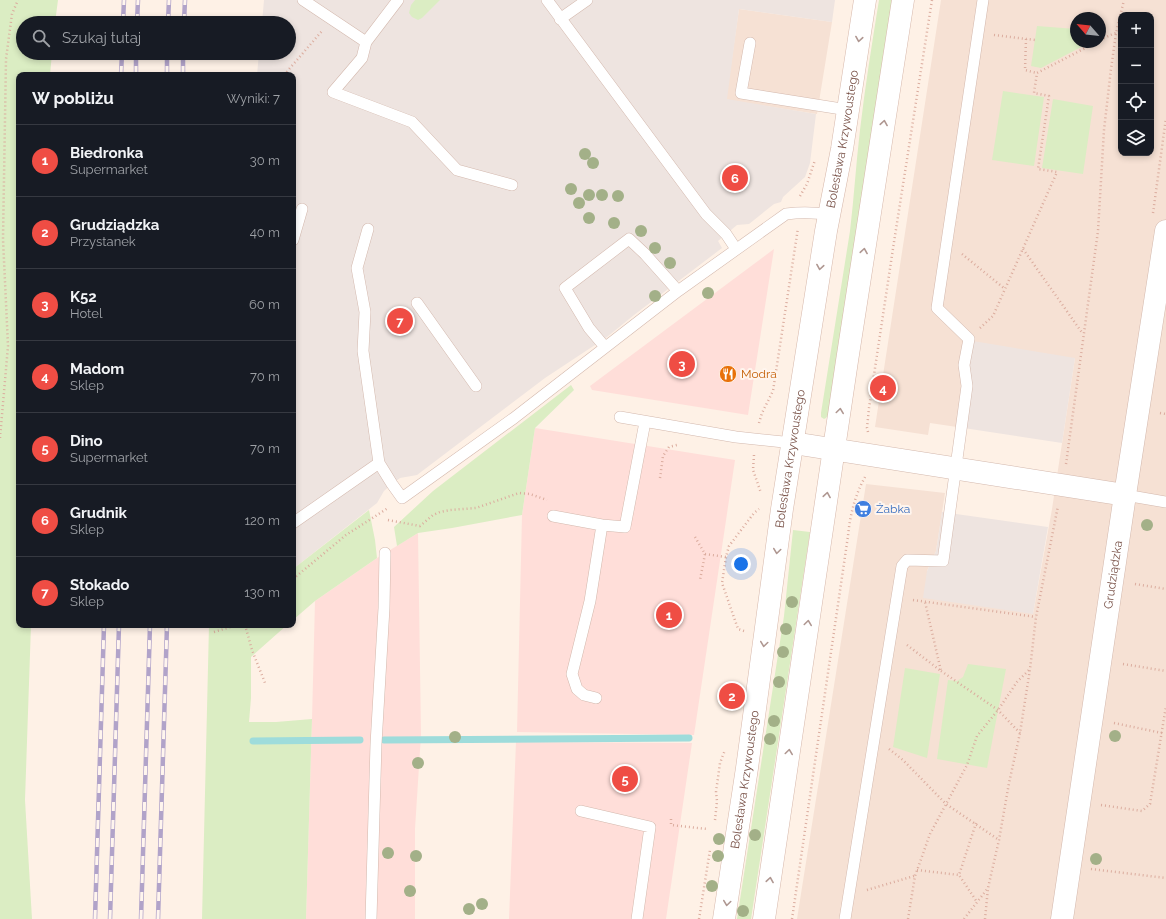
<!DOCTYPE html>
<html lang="pl">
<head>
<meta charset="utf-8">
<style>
	body { margin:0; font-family:Raleway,sans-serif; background:#242831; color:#f1f3f6 }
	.controls { position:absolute; right:12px; top:12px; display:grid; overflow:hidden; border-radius:8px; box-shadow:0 2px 6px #0003 }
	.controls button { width:36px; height:36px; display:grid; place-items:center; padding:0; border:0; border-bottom:1px solid #363941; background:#171b24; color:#f1f3f6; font:20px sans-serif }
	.compass { position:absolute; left:1070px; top:12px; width:36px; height:36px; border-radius:50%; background:#171b24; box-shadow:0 2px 6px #0003; rotate:298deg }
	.you { position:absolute; left:741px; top:564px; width:14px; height:14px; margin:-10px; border:3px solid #fff; border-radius:50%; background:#1a73e8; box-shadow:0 0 0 6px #1a73e833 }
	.badge { display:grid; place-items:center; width:26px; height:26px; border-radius:50%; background:#ef4d44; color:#fff; font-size:13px; font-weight:700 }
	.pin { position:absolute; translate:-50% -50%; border:2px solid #fff; box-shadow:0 1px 4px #0006 }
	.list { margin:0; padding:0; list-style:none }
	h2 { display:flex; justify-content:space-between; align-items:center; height:52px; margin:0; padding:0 16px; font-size:17px }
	h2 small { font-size:13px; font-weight:400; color:#9ea1a6 }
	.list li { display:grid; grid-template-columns:26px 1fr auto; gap:12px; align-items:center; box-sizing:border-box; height:72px; padding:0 16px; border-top:1px solid #363941 }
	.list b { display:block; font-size:15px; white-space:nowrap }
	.list p { margin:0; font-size:13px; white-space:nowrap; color:#9ea1a6 }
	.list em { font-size:13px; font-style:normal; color:#9ea1a6 }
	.icon { flex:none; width:22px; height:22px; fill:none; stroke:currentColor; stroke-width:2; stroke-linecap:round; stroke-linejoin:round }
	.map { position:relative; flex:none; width:1166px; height:919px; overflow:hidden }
	.search { position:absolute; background:#171b24; box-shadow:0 2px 6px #0003; left:16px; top:16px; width:280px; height:44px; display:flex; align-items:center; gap:10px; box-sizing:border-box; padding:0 14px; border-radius:22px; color:#9ea1a6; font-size:15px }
	.panel { position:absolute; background:#171b24; box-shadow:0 2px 6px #0003; left:16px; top:72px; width:280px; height:556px; border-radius:8px }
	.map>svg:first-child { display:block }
	.residential { fill:#f6e1d4; fill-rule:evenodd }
	.commercial { fill:#ffded9 }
	.industrial { fill:#eee4e0 }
	.green { fill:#dbedc3 }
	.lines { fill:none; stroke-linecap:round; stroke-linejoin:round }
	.stream { stroke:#9edcdb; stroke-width:7 }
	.lane-casing { stroke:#d3b8ad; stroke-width:12 }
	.street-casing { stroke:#d3b8ad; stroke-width:23 }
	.secondary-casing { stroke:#d6b7aa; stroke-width:23 }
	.path { stroke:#dbac9e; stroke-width:2.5; stroke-dasharray:1 3; stroke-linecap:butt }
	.lane { stroke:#fff; stroke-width:11 }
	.street { stroke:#fff; stroke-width:22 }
	.secondary { stroke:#fff; stroke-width:22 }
	.rail-casing { stroke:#b1a3c9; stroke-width:4.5 }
	.rail { stroke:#fff5ee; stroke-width:3; stroke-dasharray:9; stroke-linecap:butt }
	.tree { fill:#a3b088 }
	.oneway { stroke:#af9791 }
	.labels { text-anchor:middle; stroke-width:4; stroke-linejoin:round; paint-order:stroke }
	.street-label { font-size:12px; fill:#795248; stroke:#fff5ee }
	.food-label { font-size:12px; fill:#c56008; stroke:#fff5ee; text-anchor:start }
	.shop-label { font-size:12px; fill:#366cbe; stroke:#fff5ee; text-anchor:start }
</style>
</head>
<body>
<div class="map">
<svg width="1166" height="919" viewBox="0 0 1166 919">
	<rect width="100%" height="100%" fill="#fef1e6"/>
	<path class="residential" d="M941,0H1166V919H797L866,484L945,493L936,551L927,571L1033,614L1052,509L1075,358L957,427L930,423L928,435L875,427ZM1121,15H1151V153H1121ZM1076,18H1100V42H1076Z
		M739,9L832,22L817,114L726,100Z"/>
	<path class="commercial" d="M774,249L748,415L592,390L590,386Z
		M535,428L735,460L694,735L517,732L522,515Z
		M418,533L421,735L415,829V919H306L312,719L315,601L377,558Z
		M516,742L692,743L666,919H509Z"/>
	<path class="industrial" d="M264,0H835L832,22L739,9L727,99L816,114L810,163L805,177L783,197L781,202L774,204L749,224L737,225L718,241L722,248L634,315L607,337L545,378L417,475L400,478L392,484L384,491L377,503L293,569V75H257L259,53H289V23H262Z
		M973,341L1075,358L1062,443L957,427Z
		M942,512L1048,527L1033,614L923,598L927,571L936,551Z"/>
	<path class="green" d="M0,0H58L55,23H23V53H52L50,75H19V625H31L25,800L32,919H0Z
		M415,0H440L422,18L418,20L412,17L409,13L411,5Z
		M879,0H892L829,414L826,418L824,419L821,417V413L850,231C854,197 856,164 860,130C865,87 872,43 879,0Z
		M1037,26L1076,29V42H1086L1085,45L1041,68L1031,66Z
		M1003,91L1044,97L1034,166L992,160Z
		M1053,99L1093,106L1083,174L1042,168Z
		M571,385L574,390L535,428L522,515L452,528L418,533L397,546L394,527L433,491Z
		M369,510L375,540L377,558L315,601L293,620V569Z
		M793,530L810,532L751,919H737L784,616Z
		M209,625H287L251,657V698L249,722H276L312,719L306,919H202Z
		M968,664L1006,669L987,768L937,759L948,680L957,681L963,677Z
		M905,668L940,674L927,758L893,747Z"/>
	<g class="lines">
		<path class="stream" d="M384,740L689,738
			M253,741L360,740"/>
		<defs>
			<path id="lane" d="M303,0L366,42L398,0
				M547,0L706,214L726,234L736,249
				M560,19L587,0
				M366,42L362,58L333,92L412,122L457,170L512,185
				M750,43L741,93L848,110
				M368,229L357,268L365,312L363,351L379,463
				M293,240L302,209
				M417,303L476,386
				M605,347L589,328L565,288L629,239L645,254L678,291
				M620,417L736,437L793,443
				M1125,495L1166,502
				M553,516L602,525
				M293,523L379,463L392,484L402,498L514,418L678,291L786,214C801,212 814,212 829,215
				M596,698L584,695L577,689L572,674L590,601L602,525L625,527L645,422
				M581,811L650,827L637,919
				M371,919L376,744L384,608L385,553
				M845,919L902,566L907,560L943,561L967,386L964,365L969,339L937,308L983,0"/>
			<g id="street">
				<path d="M793,443L1125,495"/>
				<path id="s1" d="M1062,919L1125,495L1166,231"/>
			</g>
			<g id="secondary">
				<path id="s2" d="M724,919L747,768L782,509L826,231L842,149L865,0"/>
				<path d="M764,919L847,361L903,0"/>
			</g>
		</defs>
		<use href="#lane" class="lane-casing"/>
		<use href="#street" class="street-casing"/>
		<use href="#secondary" class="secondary-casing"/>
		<path class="path" d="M994,35L1035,40
			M1026,39L1025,70L1037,73
			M1100,40L1113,34L1116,33
			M284,75L322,31
			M800,196L807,184L815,160
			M1153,213L1166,118
			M1023,249L1083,334
			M962,254L1005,289
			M980,328L993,316L1057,172L1038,169L1049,96L1034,93L1037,73L1097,42
			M1160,413L1166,414
			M759,423L762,413L773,391L798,228
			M868,432L867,428L869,408L894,242L932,0
			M0,438L8,346L3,239L6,59L12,14L18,0
			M754,455L753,470L761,493
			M1066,464L1098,231L1104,130L1111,69L1116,33L1124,0
			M660,478L663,456L669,447L677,445
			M388,520L420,526L433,515L440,512L450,510L476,508L519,493L530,494L547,500
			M695,537L705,554L700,580
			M705,554L726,557
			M293,579L346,535L388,508
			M1135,584L1166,589
			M913,600L1036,617
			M245,625L252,650L265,683
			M744,631L738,629L722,583L726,557L729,546L754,513L759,509
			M214,632L237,625
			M907,645L941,671L925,602
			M1123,664L1166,671
			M941,671L998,710L1020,733
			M1114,723L1162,733
			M889,749L903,760L946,804L999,840
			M1101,805L1142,811L1150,804L1166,706
			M671,819V825L707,829
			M715,820L717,801L716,792L720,763L725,750
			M976,823L959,875L977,902
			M1091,869L1166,878
			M917,870L959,875
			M867,890L914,876
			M699,919L710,850
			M792,919L848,536C850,515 855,495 865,477
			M908,919L915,876L930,834L967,765L977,736L998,710L1017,682L1030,669
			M964,919L988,888
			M985,919L988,888L999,840L1009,783L1020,733L1030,669L1036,617L1058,506"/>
		<use href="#lane" class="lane"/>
		<use href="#street" class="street"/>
		<use href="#secondary" class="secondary"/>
		<defs>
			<path id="rail" d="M123,23L124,0
				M137,23L138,0
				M168,23L169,0
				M184,23L185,0
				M121,75L122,53
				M136,75V53
				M167,75V53
				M183,75V53
				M95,919L104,625
				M110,919L119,625
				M141,919L150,625
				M158,919L167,625"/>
		</defs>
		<use href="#rail" class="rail-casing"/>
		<use href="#rail" class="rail"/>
	</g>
	<g class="tree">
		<circle cx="585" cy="154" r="6"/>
		<circle cx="593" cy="163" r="6"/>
		<circle cx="571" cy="189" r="6"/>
		<circle cx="589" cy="195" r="6"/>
		<circle cx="602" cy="195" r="6"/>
		<circle cx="618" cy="196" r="6"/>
		<circle cx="579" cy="203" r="6"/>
		<circle cx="589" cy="218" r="6"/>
		<circle cx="614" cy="223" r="6"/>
		<circle cx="641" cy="231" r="6"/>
		<circle cx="655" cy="248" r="6"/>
		<circle cx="670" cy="263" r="6"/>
		<circle cx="708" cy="293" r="6"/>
		<circle cx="655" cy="296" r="6"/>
		<circle cx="1147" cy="525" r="6"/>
		<circle cx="792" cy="602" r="6"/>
		<circle cx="786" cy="629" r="6"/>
		<circle cx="783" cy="652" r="6"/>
		<circle cx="779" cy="682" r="6"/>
		<circle cx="774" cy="721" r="6"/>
		<circle cx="1115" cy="736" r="6"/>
		<circle cx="455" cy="737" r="6"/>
		<circle cx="770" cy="739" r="6"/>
		<circle cx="418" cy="763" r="6"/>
		<circle cx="755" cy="835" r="6"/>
		<circle cx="719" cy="839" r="6"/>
		<circle cx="388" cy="853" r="6"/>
		<circle cx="416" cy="856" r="6"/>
		<circle cx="718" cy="856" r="6"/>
		<circle cx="1096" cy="859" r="6"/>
		<circle cx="712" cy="886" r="6"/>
		<circle cx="410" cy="891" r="6"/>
		<circle cx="482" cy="904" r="6"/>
		<circle cx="469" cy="909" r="6"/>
		<circle cx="743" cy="911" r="6"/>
	</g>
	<defs><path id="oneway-chevron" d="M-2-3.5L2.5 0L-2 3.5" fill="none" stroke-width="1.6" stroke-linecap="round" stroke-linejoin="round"/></defs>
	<g class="oneway">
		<use href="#oneway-chevron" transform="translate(859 39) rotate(99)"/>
		<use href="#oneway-chevron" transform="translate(884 123) rotate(-81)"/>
		<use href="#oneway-chevron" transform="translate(864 251) rotate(-81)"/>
		<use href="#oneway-chevron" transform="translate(820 267) rotate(99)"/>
		<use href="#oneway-chevron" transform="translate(840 411) rotate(-82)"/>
		<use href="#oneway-chevron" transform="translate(827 495) rotate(-81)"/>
		<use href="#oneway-chevron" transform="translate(777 551) rotate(98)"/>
		<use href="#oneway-chevron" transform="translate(808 623) rotate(-82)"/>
		<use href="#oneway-chevron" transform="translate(764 644) rotate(98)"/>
		<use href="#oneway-chevron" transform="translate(789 752) rotate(-82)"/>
		<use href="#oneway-chevron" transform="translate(770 880) rotate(-81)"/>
		<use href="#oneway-chevron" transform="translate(727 903) rotate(98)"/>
	</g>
	<defs>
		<symbol id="restaurant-disc" viewBox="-11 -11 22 22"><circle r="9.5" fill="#e8710a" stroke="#fff5ee"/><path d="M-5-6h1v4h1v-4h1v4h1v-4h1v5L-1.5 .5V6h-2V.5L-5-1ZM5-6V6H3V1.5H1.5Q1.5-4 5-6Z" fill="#fff"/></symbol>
		<symbol id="supermarket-disc" viewBox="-11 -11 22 22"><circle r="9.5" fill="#3f7fe0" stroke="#fff5ee"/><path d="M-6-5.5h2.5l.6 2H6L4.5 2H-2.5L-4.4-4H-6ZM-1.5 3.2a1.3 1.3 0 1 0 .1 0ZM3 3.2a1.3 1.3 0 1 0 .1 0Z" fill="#fff"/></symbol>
	</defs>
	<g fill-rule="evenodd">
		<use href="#restaurant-disc" x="718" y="364" width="20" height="20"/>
		<use href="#supermarket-disc" x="853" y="499" width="20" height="20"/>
	</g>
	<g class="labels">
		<g class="street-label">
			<text dy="4" stroke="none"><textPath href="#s2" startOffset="789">Bolesława Krzywoustego</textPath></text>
			<text dy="4" stroke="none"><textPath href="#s2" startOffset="465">Bolesława Krzywoustego</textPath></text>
			<text dy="4" stroke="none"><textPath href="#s1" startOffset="348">Grudziądzka</textPath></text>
			<text dy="4" stroke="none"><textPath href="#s2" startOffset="141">Bolesława Krzywoustego</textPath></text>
		</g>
		<g class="food-label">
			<text x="741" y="378">Modra</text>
		</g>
		<g class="shop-label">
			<text x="876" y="513">Żabka</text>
		</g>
	</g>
</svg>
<div class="controls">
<button>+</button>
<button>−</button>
<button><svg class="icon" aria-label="locate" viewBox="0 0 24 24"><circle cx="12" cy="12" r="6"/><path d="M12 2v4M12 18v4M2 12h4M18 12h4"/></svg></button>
<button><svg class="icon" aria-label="layers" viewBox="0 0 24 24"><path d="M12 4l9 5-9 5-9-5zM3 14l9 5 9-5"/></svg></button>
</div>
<svg class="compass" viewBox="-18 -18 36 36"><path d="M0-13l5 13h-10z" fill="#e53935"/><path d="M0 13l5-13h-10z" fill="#9ea1a6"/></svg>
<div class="you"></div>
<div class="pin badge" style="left:669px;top:615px">1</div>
<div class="pin badge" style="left:732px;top:696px">2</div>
<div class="pin badge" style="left:682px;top:364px">3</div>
<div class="pin badge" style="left:883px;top:388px">4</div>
<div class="pin badge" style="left:625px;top:779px">5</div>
<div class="pin badge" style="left:735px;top:178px">6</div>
<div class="pin badge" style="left:400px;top:321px">7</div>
<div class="search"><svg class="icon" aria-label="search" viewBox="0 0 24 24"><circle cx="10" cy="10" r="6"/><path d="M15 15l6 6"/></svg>Szukaj tutaj</div>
<section class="panel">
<h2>W pobliżu<small>Wyniki: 7</small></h2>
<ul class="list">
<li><span class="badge">1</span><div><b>Biedronka</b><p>Supermarket</p></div><em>30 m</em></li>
<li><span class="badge">2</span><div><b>Grudziądzka</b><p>Przystanek</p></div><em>40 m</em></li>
<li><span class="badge">3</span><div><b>K52</b><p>Hotel</p></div><em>60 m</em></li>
<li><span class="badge">4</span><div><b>Madom</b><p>Sklep</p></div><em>70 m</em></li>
<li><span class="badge">5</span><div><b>Dino</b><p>Supermarket</p></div><em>70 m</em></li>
<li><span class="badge">6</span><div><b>Grudnik</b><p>Sklep</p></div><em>120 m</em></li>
<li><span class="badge">7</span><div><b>Stokado</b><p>Sklep</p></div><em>130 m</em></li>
</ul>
</section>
</div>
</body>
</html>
